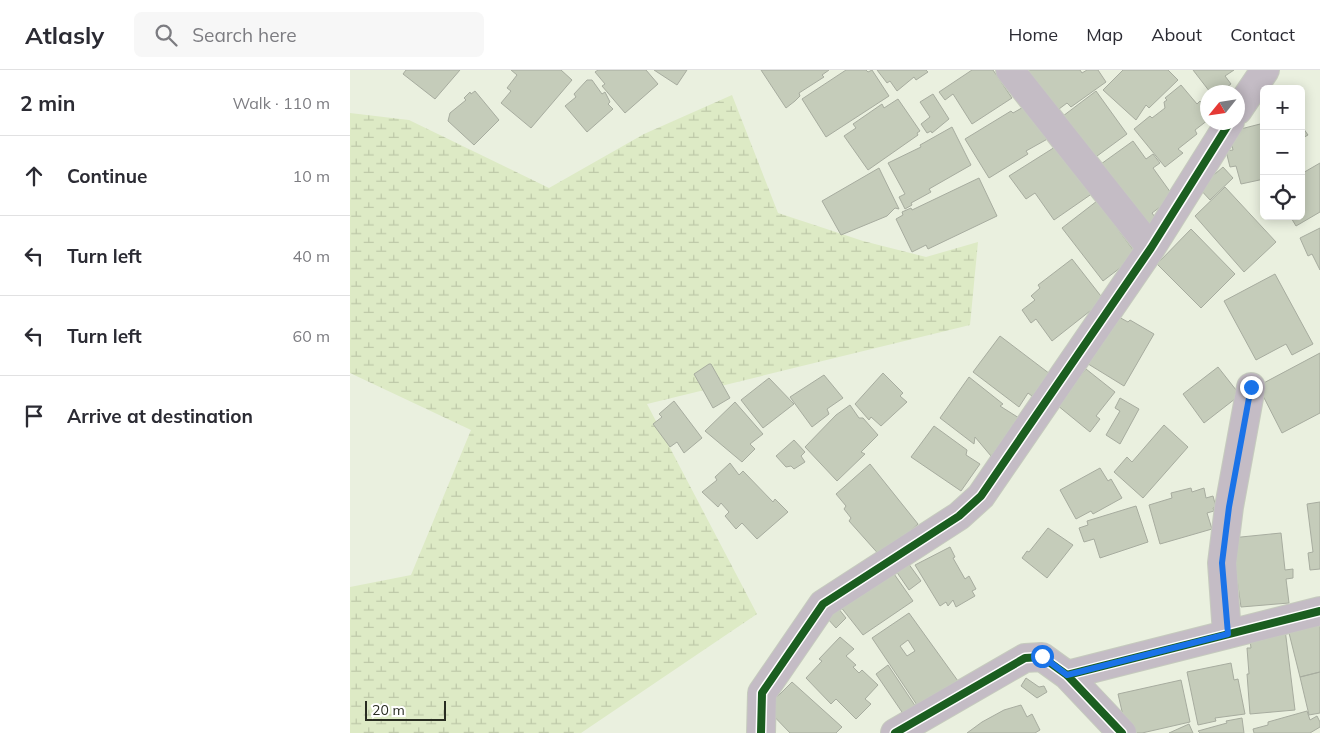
<!DOCTYPE html>
<html lang="en">
<head>
<meta charset="utf-8">
<style>
	body { margin:0; font-family:Mulish,sans-serif; background:#f7f7f7; color:#2b2b33 }
	.controls { position:absolute; right:15px; top:15px; display:grid; overflow:hidden; border-radius:8px; box-shadow:0 2px 12px #0003 }
	.controls button { width:45px; height:45px; display:grid; place-items:center; padding:0; border:0; border-bottom:1px solid #e1e1e2; background:#fff; color:#2b2b33; font:25px sans-serif }
	.compass { position:absolute; left:850px; top:15px; width:45px; height:45px; border-radius:50%; background:#fff; box-shadow:0 2px 12px #0003; rotate:240deg }
	.scale { position:absolute; left:15px; bottom:12px; width:81px; box-sizing:border-box; padding-left:5px; border:2px solid #282c21; border-top:0; font-size:14px; line-height:18px; white-space:nowrap; color:#282c21; -webkit-text-stroke:4px #fff; paint-order:stroke }
	.stop { position:absolute; width:15px; height:15px; margin:-11px; border:4px solid #1a73e8; border-radius:50%; background:#fff }
	.stop.end { background:#1a73e8; border-color:#fff; box-shadow:0 1px 5px #0008 }
	.list { margin:0; padding:0; list-style:none }
	h2 { display:flex; justify-content:space-between; align-items:center; height:65px; margin:0; padding:0 20px; font-size:21px }
	h2 small { font-size:16px; font-weight:400; color:#7c7c81 }
	.list li { display:grid; grid-template-columns:32px 1fr auto; gap:15px; align-items:center; box-sizing:border-box; height:80px; padding:0 20px; border-top:1px solid #e1e1e2 }
	.list b { display:block; font-size:19px; white-space:nowrap }
	.list em { font-size:16px; font-style:normal; color:#7c7c81 }
	.icon { flex:none; width:28px; height:28px; fill:none; stroke:currentColor; stroke-width:2; stroke-linecap:round; stroke-linejoin:round }
	.map { position:relative; flex:none; width:970px; height:663px; overflow:hidden }
	header { display:flex; align-items:center; gap:30px; box-sizing:border-box; height:70px; padding:0 25px; background:#fff; border-bottom:1px solid #e1e1e2 }
	header strong { font-size:24px }
	nav { display:flex; gap:28px; margin-inline-start:auto; font-size:18px }
	.search { width:350px; height:45px; background:#f7f7f7; display:flex; align-items:center; gap:12px; box-sizing:border-box; padding:0 18px; border-radius:8px; color:#7c7c81; font-size:19px }
	main { display:flex }
	aside { flex:1; background:#fff }
	.map>svg:first-child { display:block }
	.wetland { fill:url(#wetland-marsh) }
	.building { fill:#c5ccba; stroke:#a7ac9f; fill-rule:evenodd }
	.lines { fill:none; stroke-linecap:round; stroke-linejoin:round }
	.minor-casing { stroke:#c6cbbe; stroke-width:30 }
	.minor { stroke:#c4bcc5; stroke-width:28 }
	.cycleway-casing { stroke:#fff; stroke-width:11 }
	.cycleway { stroke:#1b5e20; stroke-width:8 }
	.route { stroke:#1a73e8; stroke-width:6 }
</style>
</head>
<body>
<header>
<strong>Atlasly</strong>
<div class="search"><svg class="icon" aria-label="search" viewBox="0 0 24 24"><circle cx="10" cy="10" r="6"/><path d="M15 15l6 6"/></svg>Search here</div>
<nav><a>Home</a><a>Map</a><a>About</a><a>Contact</a></nav>
</header>
<main>
<aside>
<h2>2 min<small>Walk · 110 m</small></h2>
<ul class="list">
<li><svg class="icon" aria-label="ahead" viewBox="0 0 24 24"><path d="M12 20V5M6 11l6-6 6 6"/></svg><div><b>Continue</b></div><em>10 m</em></li>
<li><svg class="icon" aria-label="left" viewBox="0 0 24 24"><path d="M17 20v-9H6M10 6l-5 5 5 5"/></svg><div><b>Turn left</b></div><em>40 m</em></li>
<li><svg class="icon" aria-label="left" viewBox="0 0 24 24"><path d="M17 20v-9H6M10 6l-5 5 5 5"/></svg><div><b>Turn left</b></div><em>60 m</em></li>
<li><svg class="icon" aria-label="arrive" viewBox="0 0 24 24"><path d="M6 21V4h12l-3 4 3 4H6"/></svg><div><b>Arrive at destination</b></div></li>
</ul>
</aside>
<div class="map">
<svg width="970" height="663" viewBox="0 0 970 663">
	<defs>
		<pattern id="wetland-marsh" width="20" height="14" patternUnits="userSpaceOnUse" patternTransform="scale(1.25)"><rect width="20" height="14" fill="#ddeac5"/><path d="M1 5h8M5 5V1M11 12h8M15 12V8" fill="none" stroke="#bec9a9"/></pattern>
	</defs>
	<rect width="100%" height="100%" fill="#eaf0df"/>
	<path class="wetland" d="M382,25L428,143L513,171L576,187L628,172L620,255L297,334L407,544L231,663H0V517L61,505L121,360L0,303V43L59,50L199,118L294,64Z"/>
	<path class="building" d="M56,0H110L85,29L53,4Z
		M161,0H211L222,10L181,58L151,33L161,21L157,18L167,5Z
		M248,0H296L308,14L275,43L252,16L255,14L245,2Z
		M304,0H337L327,15Z
		M411,0H479L472,5L474,7L449,23L450,26L445,31L436,38Z
		M496,0H516L518,2L522,0L539,26L476,67L452,29Z
		M527,0H576L578,2L566,10L564,7L547,21L540,11L537,13Z
		M622,0H643L662,28L622,54L603,24L595,30L589,22Z
		M675,0H730L732,3L737,0H748L756,12L721,37L717,33L705,42Z
		M773,0H818L828,10L799,38L796,35L786,50L753,20Z
		M843,0H884L875,6L881,14L870,22H860Z
		M237,10H242L252,24L255,22L260,32L258,34L263,39L237,62L215,36L226,27L224,24Z
		M831,15L847,34L850,31L858,40V50L845,60L847,64L828,79L833,83L815,97L784,59L800,46L802,48L815,38L814,32L817,30L815,28Z
		M125,21L149,50L124,75L98,51L100,43L116,30L114,28L120,22L121,24Z
		M746,21L777,64L743,89L713,46Z
		M583,24L599,49L582,63L581,61L577,63L571,54L580,47L570,32Z
		M548,29L570,61L567,63L568,65L518,100L494,66L506,58L503,54L532,34L534,38Z
		M677,35L701,67L676,81L678,84L639,108L615,69L661,41L663,43Z
		M914,53V109L891,114L886,96L880,97L876,81L883,80L879,62Z
		M951,55L958,65L951,69Z
		M602,57L621,95L579,119L581,122L561,133L562,135L555,139L549,127L555,124L538,93L571,77L570,75Z
		M783,71L796,89L803,84L810,93L803,98L821,123V129L802,143L807,150L794,159L744,99Z
		M705,77L718,95L722,92L743,123L704,150L685,123L676,129L659,106Z
		M970,93V142L946,156L940,146H951V104Z
		M873,97L883,108L860,130L849,118Z
		M529,98L549,139L545,138L537,146L491,165L472,131Z
		M629,108L647,146L578,179L576,175L562,182L546,149L553,145L552,142L561,138L562,140Z
		M875,117L926,172L894,202L845,146Z
		M747,131L787,185L753,211L712,158Z
		M970,158V200L962,184L958,186L950,168Z
		M841,159L885,204L851,238L807,194Z
		M722,189L754,230L702,271L686,249L681,253L672,240L685,230L681,226L690,218L688,215Z
		M925,204L963,274L942,285L936,274L906,290L874,231Z
		M767,246L778,252L780,250L804,264L774,316L735,292Z
		M650,266L700,304L682,326L678,323L669,337L623,302Z
		M970,283V343L932,363L908,316Z
		M359,294H361L380,328L363,338L344,304Z
		M868,297L890,325L854,353L833,324Z
		M736,299L765,322L746,346L750,349L740,362L707,335Z
		M533,303L553,323L550,326L557,332L531,356L521,347L519,350L505,334Z
		M474,305L493,328L477,339L479,344L462,357L440,327Z
		M619,307L653,334L650,336L669,348L641,386L625,367L624,374L590,348Z
		M419,308L444,334L413,358L391,330Z
		M770,328L789,339L770,374L756,365L770,341L765,338Z
		M324,331L352,368L334,383L327,372L320,377L303,354L312,347L309,344Z
		M385,332L413,364L400,374L405,379L392,392L355,361Z
		M500,335L509,348H513L528,365L511,382L515,384L487,411L455,377L486,345Z
		M814,355L838,377L793,428L764,402L777,387L782,392Z
		M584,356L617,380L616,385L630,394L611,421L561,387Z
		M444,370L455,382L451,386L455,392L444,399L441,396L436,397L426,386Z
		M380,393L389,405L393,401L423,432L425,429L438,442L407,469L392,453L386,459L375,446L379,442L371,433L368,437L352,422L367,410L365,407Z
		M520,394L568,454L532,488L499,451L501,448L494,439L496,436L486,424Z
		M750,398L758,411L761,409L772,428L743,444L741,441L726,449L710,420Z
		M841,418L842,422L854,418L856,428L863,426L866,437L863,438L864,441L857,443L862,459L810,474L799,435L822,428L821,423Z
		M970,432V499L960,500L958,483L963,482L957,434Z
		M786,436L798,472L750,488L744,469L734,472L729,458L738,455L737,451Z
		M698,458L723,475L697,508L672,488L677,481L679,482Z
		M931,463L935,500L943,499V508L936,509L939,533L891,537L881,468Z
		M600,477L605,487L603,488L615,509L619,506L626,519L622,521L625,526L606,537L603,530L598,536L596,532L590,536L565,495Z
		M558,493L571,511L559,520L546,501Z
		M542,501L563,531L513,565L490,536Z
		M488,538L496,548L486,558L477,548Z
		M559,543L608,611L569,638L522,568ZM558,570L565,581L557,586L550,576Z
		M970,548V602L950,607L939,563Z
		M935,559L945,640L900,644L897,604H899L897,578H901L899,562Z
		M490,567L504,579L496,586L506,595L503,597L509,603L512,600L528,615L515,629L521,634L506,649L486,629L481,634L456,608L472,591L469,589Z
		M881,593L884,610L888,609L895,644L865,648L866,651L848,655L837,602Z
		M538,595L566,637L554,645L526,604Z
		M970,602V643L959,645L950,607Z
		M676,608L689,617L694,616L697,622L687,628L671,616Z
		M831,610L840,652L792,663H777L768,624Z
		M442,612L492,657L486,663H440L416,638Z
		M671,635L677,647L682,644L690,660L685,663H617L632,652L654,640Z
		M957,641L960,650L967,646L970,652V657L960,663H904L903,659L918,655V652Z
		M892,648L894,663H850L848,661L877,653L876,651Z
		M839,654L843,663H819Z"/>
	<g class="lines">
		<defs>
			<path id="minor" d="M660,0L801,178
				M888,40L915,0
				M877,564L872,493L879,437L901,317
				M717,605L970,541
				M411,663L412,623L473,534L609,446L631,426L801,178L880,52
				M545,663L675,588L692,587L717,605L772,663"/>
		</defs>
		<use href="#minor" class="minor-casing"/>
		<use href="#minor" class="minor"/>
		<defs>
			<path id="cycleway" d="M717,605L970,541
				M411,663L412,623L473,534L609,446L631,426L801,178L880,52
				M545,663L675,588L692,587L717,605L772,663"/>
		</defs>
		<use href="#cycleway" class="cycleway-casing"/>
		<use href="#cycleway" class="cycleway"/>
	</g>
	<g class="lines">
		<path class="route" d="M692,586L717,605L878,564L872,493L879,437L901,317"/>
	</g>
</svg>
<div class="controls">
<button>+</button>
<button>−</button>
<button><svg class="icon" aria-label="locate" viewBox="0 0 24 24"><circle cx="12" cy="12" r="6"/><path d="M12 2v4M12 18v4M2 12h4M18 12h4"/></svg></button>
</div>
<svg class="compass" viewBox="-18 -18 36 36"><path d="M0-13l5 13h-10z" fill="#e53935"/><path d="M0 13l5-13h-10z" fill="#7c7c81"/></svg>
<div class="scale">20 m</div>
<div class="stop" style="left:692px;top:586px"></div>
<div class="stop end" style="left:901px;top:317px"></div>
</div>
</main>
</body>
</html>
